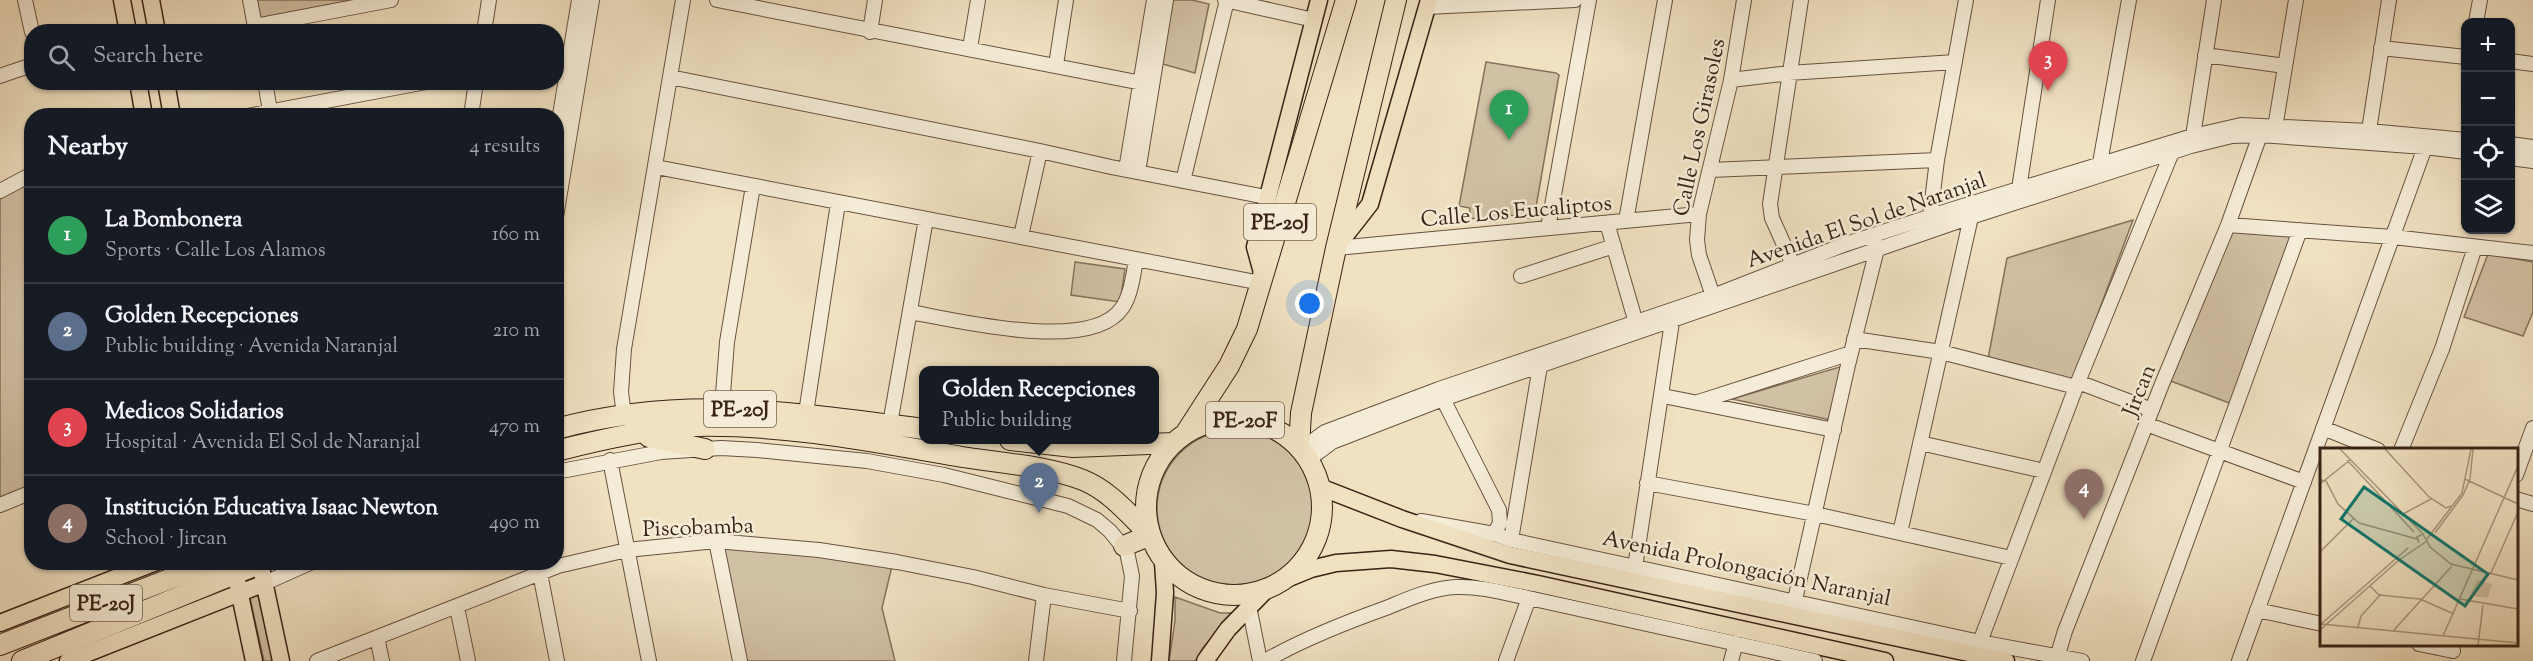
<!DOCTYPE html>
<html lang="en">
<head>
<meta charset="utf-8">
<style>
	body { margin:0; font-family:"Sorts Mill Goudy",serif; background:#20242c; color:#f1f3f6 }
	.controls { position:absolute; right:18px; top:18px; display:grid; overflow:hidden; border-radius:12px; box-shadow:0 2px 4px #0004 }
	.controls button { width:54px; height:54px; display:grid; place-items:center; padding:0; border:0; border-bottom:2px solid #363941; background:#171b24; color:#f1f3f6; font:30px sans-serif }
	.you { position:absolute; left:1310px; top:304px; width:21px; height:21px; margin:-15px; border:4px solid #fff; border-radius:50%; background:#1a73e8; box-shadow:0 0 0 9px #1a73e833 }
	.badge { display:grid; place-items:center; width:39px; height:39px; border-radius:50%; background:#0f766e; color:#fff; font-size:20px; font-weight:700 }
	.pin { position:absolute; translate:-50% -50px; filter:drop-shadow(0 2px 3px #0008) }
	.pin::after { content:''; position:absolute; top:32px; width:21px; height:18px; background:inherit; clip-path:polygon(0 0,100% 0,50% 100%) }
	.popup { position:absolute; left:919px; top:366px; width:240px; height:78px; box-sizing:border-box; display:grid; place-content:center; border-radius:12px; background:#171b24; filter:drop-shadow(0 2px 4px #0005); font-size:20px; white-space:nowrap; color:#9ea1a6 }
	.popup b { font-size:22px; color:#f1f3f6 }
	.popup::after { content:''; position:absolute; left:50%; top:100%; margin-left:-12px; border:12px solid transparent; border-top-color:#171b24 }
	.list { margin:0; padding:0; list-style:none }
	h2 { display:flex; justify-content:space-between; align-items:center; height:78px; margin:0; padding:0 24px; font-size:26px }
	h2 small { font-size:20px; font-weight:400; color:#9ea1a6 }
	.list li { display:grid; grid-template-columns:39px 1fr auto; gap:18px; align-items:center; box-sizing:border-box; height:96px; padding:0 24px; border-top:2px solid #363941 }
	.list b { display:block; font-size:22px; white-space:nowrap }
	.list p { margin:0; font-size:20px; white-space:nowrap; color:#9ea1a6 }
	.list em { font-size:20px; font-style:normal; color:#9ea1a6 }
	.icon { flex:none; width:33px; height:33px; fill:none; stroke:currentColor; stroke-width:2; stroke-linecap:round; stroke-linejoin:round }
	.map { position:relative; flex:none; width:2533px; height:661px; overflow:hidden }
	.search { position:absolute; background:#171b24; box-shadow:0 2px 4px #0004; left:24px; top:24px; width:540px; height:66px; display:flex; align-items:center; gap:15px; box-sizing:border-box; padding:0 21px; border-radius:24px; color:#9ea1a6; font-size:22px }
	.panel { position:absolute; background:#171b24; box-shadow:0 2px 4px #0004; left:24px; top:108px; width:540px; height:462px; border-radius:24px }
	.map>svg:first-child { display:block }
	.green { fill:#d1c1a4; stroke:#85725c; stroke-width:1.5 }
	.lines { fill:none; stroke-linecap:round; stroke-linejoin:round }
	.minor-casing { stroke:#675240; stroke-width:16 }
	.major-casing { stroke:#392315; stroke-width:19 }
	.highway-casing { stroke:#392315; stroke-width:22 }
	.minor { stroke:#f5ecd7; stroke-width:14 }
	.major { stroke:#f0e1c1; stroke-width:16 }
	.highway { stroke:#f0e1c1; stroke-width:20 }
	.labels { text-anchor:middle; stroke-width:5; stroke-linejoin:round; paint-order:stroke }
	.shield { fill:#f5ecd7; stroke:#715f4f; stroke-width:1.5 }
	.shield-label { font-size:21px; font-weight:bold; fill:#392315 }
	.street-label { font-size:22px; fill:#392315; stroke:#f5ecd7 }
	.inset-road { fill:none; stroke:#a7957c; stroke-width:1.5 }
	.view { fill:#0f766e; fill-opacity:0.15; stroke:#0f766e; stroke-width:3 }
	.inset-edge { fill:none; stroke:#392315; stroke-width:3 }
</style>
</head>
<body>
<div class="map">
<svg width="2533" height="661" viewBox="0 0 2533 661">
	<rect width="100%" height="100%" fill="#f0e1c1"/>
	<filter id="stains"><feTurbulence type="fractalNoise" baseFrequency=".00333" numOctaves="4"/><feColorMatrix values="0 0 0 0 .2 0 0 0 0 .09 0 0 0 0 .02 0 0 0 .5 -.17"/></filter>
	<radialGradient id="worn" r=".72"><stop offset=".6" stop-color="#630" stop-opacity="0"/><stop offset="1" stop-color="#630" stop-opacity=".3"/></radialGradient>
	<path class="green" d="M255,0H358L259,19Z
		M1172,0H1192L1209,4L1195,73L1159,63Z
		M1486,62L1556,73L1559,75L1535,213L1532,219L1499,213L1497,222L1469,218L1470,208L1459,206Z
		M30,182L31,485L0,498V199Z
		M2133,220L2073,380L1988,359L2007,258Z
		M2231,231L2292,236L2232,404L2168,380Z
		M2488,254L2533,262V312L2523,336L2464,317Z
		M1075,262L1125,269L1120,302L1071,295Z
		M1843,366L1831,420L1732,399Z
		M1157 508a78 78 0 1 1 156 0a78 78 0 1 1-156 0Z
		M722,547L817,555L892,566L882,608L895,661H745Z
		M258,595L273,661H264L250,598Z
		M1175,597L1220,613H1232L1202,649L1196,661H1169L1175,621Z"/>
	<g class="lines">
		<defs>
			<path id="minor" d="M25,0L32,32
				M250,0L256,32
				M717,0L1152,85
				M1225,0L1314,20
				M1427,7L1575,0
				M2476,22L2480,0
				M255,26L391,0
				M484,32L489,0
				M870,32L875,0
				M970,48L978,0
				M2381,48L2466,57
				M2205,55L2285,66
				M2510,61L2533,64
				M1056,65L1066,0
				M0,76L32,65
				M670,77L1040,151L1111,167L1266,197
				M1731,80L1789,73L1955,62
				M265,82L270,111
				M247,116L426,82
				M471,116L476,82
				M2275,128L2296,0
				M2193,136L2214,0
				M2368,137L2389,0
				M556,139L579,0
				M2510,144L2533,147
				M2510,158L2533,161
				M2100,163L2129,0
				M656,167L1261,283
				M1126,170L1154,0
				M1711,170L1937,160
				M1138,172L1166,0
				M1183,181L1227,0
				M2019,189L2048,0
				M0,191L32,174
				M556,217L592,0
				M1930,217L1937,160L1966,0
				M1626,221L1665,0
				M1607,223L1636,323
				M2228,225L2393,237L2533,253
				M1548,228L1589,0
				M1021,236L1040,151
				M1336,248L1699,214
				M1793,265L1772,218L1770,204L1801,0
				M1521,276L1614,246
				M1713,296L1699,255L1697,240L1699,214L1731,80L1744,0
				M910,312C956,320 1091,354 1122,308C1131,295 1133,276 1136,260
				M1854,339L1941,352L2076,387
				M2078,382L2152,410
				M1663,396L1834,430
				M1443,399L1499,510L1500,523L1494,534
				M1698,402L1851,353
				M722,407L727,342L753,186
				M806,413L838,203
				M624,415L621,392L624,349L683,0
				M890,424L926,219
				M2146,424L2304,482
				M2323,428L2378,450
				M1920,443L2044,471
				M1302,449L1325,432L1439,389L1713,296L1846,244L1950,210L2193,136L2241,125L2369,131L2466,140
				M2401,450L2442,349L2475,247
				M1309,459L1332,442L1443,399L1971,217L2191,146L2232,136L2260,135L2425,147L2466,152
				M610,460L649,661
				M556,472L661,452L721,448L757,450L867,461L944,475L1068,506L1097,520L1110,531L1127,552L1132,576L1124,661
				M2516,475L2533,428
				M1647,483L1815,514L2011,558
				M2516,499L2533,504
				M0,505L32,492
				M1421,521L1494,534L1511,540L1980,642L2082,661
				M1900,533L1971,217
				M1511,540L1540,366
				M716,541L740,661
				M540,573L557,661
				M1634,574L1672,322
				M265,583L312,562
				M1795,600L1848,365L1877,249L1875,243
				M1249,606L1260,661
				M457,607L468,661
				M2257,610L2322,624
				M377,637L382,661
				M1980,642L2076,387L2172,152
				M2419,644L2453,651
				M317,661L558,566L627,550L716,541L819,550L897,562L973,577L1044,595L1130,611
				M1036,661L1044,595
				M1265,661C1303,639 1344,623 1386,608C1408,599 1432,588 1456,587C1480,586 1505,593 1529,598L1815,661
				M1506,661L1529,598
				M1731,661L1736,643
				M2056,661L2065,631L2162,384L2228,225L2260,135
				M2143,661L2300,230
				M2239,661L2425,147"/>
			<path id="major" d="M122,0L128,32
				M151,0L157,32
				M138,82L144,116
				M166,82L172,116
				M1338,245L1370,204L1429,0
				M1263,276L1255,247L1319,0
				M1320,487L1402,519L1510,555L2006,661
				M233,562L254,661
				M262,572L281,661
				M1284,580L1311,569L1336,563L1391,559L1435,564L1538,584L1885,661
				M0,623L156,562
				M68,661L265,583
				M1160,661L1165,593L1163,562
				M1205,661L1228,629L1267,589"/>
			<path id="highway" d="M1146 507a88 88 0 1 1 176 0a88 88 0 1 1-176 0Z
				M556,429C684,394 796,413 924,429
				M1187,431L1229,366L1247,329L1346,0
				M649,437L705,449
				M1010,440L1073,447L1174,443
				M1299,447L1301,413L1336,248L1396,0
				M556,451C599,440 651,428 695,426C785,424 875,442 962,457C1000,463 1047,466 1083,480C1108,490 1127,512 1146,531
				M1124,546L1148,536
				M0,645L213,562
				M22,661L264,562"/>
		</defs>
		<use href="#minor" class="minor-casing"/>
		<use href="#major" class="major-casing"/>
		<use href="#highway" class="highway-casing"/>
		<use href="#minor" class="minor"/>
		<use href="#major" class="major"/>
		<use href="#highway" class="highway"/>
	</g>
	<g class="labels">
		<g class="shield">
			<rect x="1244" y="204" width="72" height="36" rx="4.5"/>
			<rect x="704" y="391" width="72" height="36" rx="4.5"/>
			<rect x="1206" y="402" width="78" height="36" rx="4.5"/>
			<rect x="70" y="585" width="72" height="36" rx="4.5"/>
		</g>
		<g class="shield-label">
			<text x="1280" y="229">PE-20J</text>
			<text x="740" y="416">PE-20J</text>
			<text x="1245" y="427">PE-20F</text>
			<text x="106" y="610">PE-20J</text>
		</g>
		<g class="street-label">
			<text transform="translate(1698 127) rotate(-78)" y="8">Calle Los Girasoles</text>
			<text transform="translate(1516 210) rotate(-5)" y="8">Calle Los Eucaliptos</text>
			<text transform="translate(1866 219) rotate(-19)" y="8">Avenida El Sol de Naranjal</text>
			<text transform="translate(2138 390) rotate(-68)" y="8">Jircan</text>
			<text transform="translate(698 526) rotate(-2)" y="8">Piscobamba</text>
			<text transform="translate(1747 567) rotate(12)" y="8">Avenida Prolongación Naranjal</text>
		</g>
	</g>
	<g transform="translate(2320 448)">
		<rect width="198" height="198" fill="#f0e1c1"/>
		<path d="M157,132L172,136L168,150L150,148Z" fill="#d1c1a4"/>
		<path class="inset-road" d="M20,1L102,85M65,1L109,49L126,60L131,58M27,12L94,84M145,31L198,56M0,32L6,33L18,56L39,75L97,91M0,36L30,12M83,66L111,51M115,85L143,47L150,31L153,1M107,91L142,45L151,1M99,95L97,89L103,86L110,99L131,116L198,132M0,104L34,70M171,125L198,64M50,138L59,147L100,151L134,166M140,151L198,161M1,176L198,195M0,177L88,100M38,179L41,168L61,146M0,182L79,112L107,93M74,182L132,118M123,188L198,18M158,197L163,157"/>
		<path class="view" d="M44,39L168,126L145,158L21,71Z"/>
		<rect width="198" height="198" class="inset-edge"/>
	</g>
	<rect width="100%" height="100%" filter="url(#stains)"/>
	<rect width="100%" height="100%" fill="url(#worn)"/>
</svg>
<div class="controls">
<button>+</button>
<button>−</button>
<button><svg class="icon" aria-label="locate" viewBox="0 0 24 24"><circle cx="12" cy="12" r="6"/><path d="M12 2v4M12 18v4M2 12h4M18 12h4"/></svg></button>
<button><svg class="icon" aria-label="layers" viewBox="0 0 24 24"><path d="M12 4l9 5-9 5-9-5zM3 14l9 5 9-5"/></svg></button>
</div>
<div class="you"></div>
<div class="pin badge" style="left:1509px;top:140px;background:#2e9e5b">1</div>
<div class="pin badge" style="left:1039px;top:513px;background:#5c6f8a">2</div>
<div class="popup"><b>Golden Recepciones</b>Public building</div>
<div class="pin badge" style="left:2048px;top:91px;background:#e0444e">3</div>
<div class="pin badge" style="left:2084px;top:519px;background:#8d6e63">4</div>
<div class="search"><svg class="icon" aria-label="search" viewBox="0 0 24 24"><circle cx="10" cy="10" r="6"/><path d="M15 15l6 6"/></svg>Search here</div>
<section class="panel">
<h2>Nearby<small>4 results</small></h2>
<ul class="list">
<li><span class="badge" style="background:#2e9e5b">1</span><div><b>La Bombonera</b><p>Sports · Calle Los Alamos</p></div><em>160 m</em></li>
<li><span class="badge" style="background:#5c6f8a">2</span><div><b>Golden Recepciones</b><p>Public building · Avenida Naranjal</p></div><em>210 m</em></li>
<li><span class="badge" style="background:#e0444e">3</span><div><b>Medicos Solidarios</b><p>Hospital · Avenida El Sol de Naranjal</p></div><em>470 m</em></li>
<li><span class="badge" style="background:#8d6e63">4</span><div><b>Institución Educativa Isaac Newton</b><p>School · Jircan</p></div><em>490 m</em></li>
</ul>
</section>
</div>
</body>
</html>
